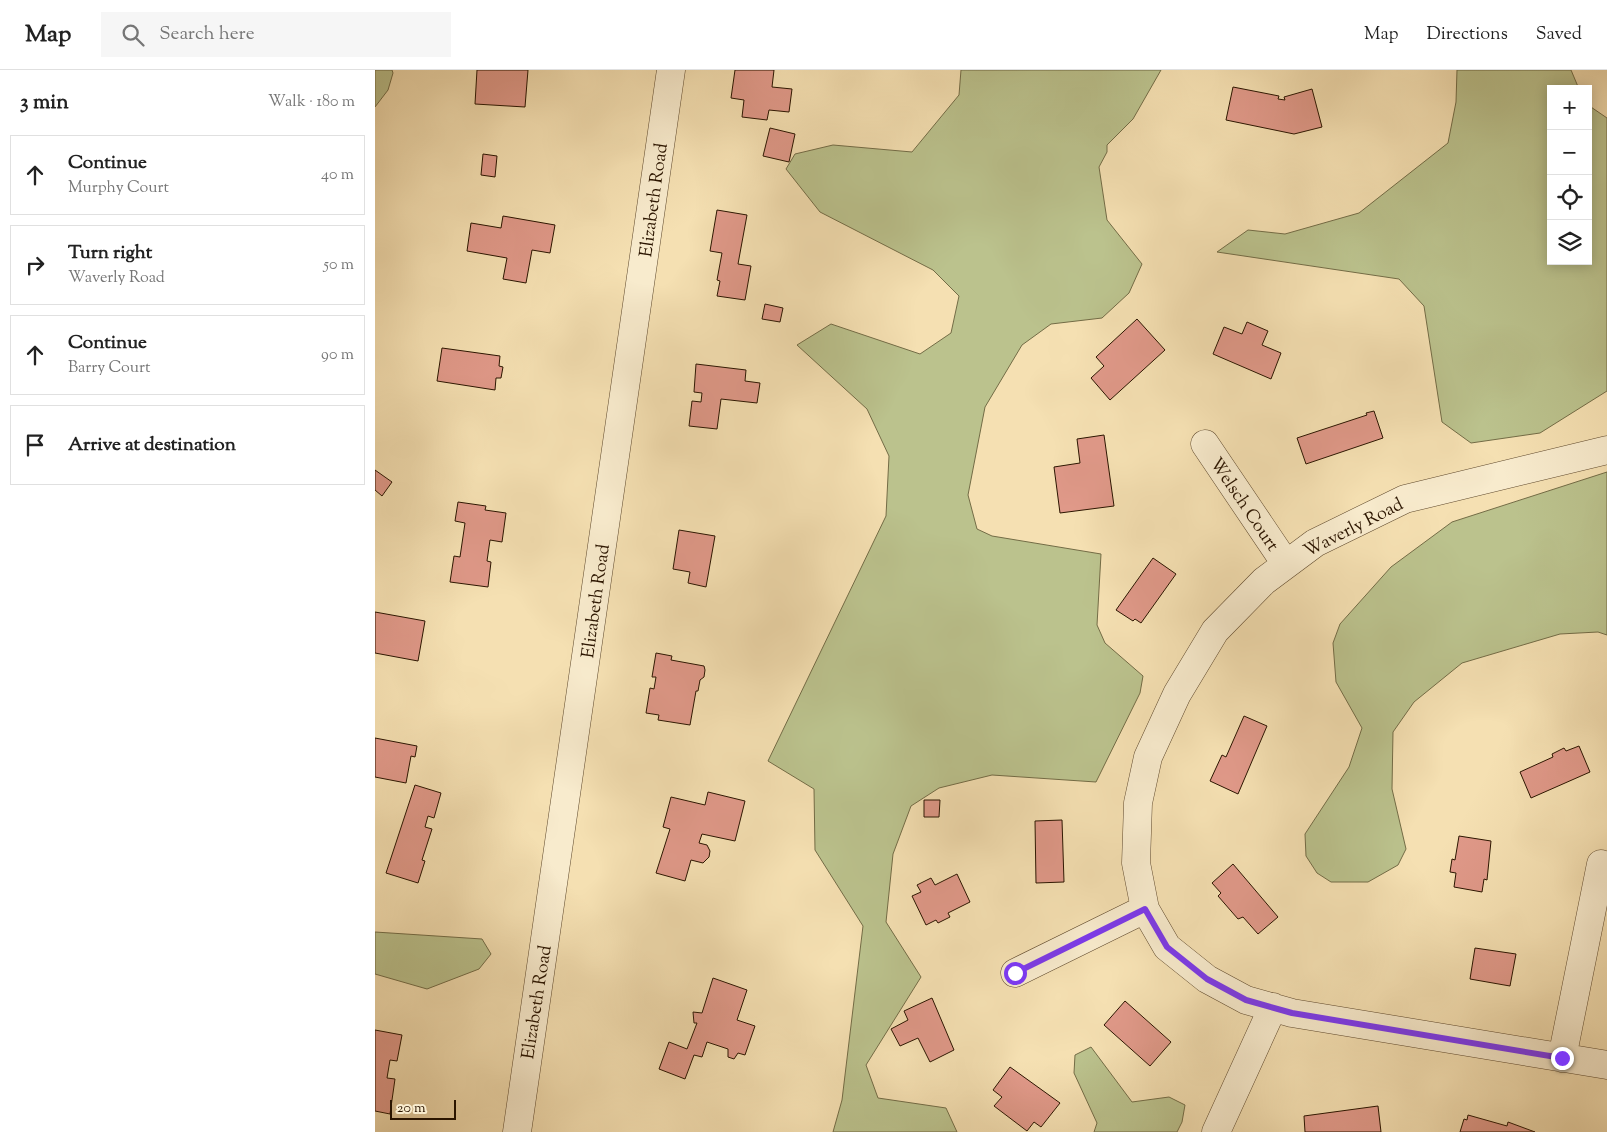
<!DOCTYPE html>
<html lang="en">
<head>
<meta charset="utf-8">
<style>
	body { margin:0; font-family:"Sorts Mill Goudy",serif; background:#f6f6f6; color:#222 }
	.controls { position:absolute; right:15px; top:15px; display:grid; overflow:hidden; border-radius:0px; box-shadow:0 2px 12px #0003 }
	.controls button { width:45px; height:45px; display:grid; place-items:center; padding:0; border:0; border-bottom:1px solid #e0e0e0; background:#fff; color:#222; font:25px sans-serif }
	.scale { position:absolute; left:15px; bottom:12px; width:66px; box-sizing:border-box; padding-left:5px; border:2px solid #2b1500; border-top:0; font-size:14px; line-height:18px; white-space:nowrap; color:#2b1500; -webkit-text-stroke:4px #f8ebcd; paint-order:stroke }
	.stop { position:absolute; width:15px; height:15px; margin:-11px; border:4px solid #7c3aed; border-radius:50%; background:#fff }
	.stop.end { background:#7c3aed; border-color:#fff; box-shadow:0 1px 5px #0008 }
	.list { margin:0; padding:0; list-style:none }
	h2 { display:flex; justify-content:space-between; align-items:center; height:65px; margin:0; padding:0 20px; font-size:21px }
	h2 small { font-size:16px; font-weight:400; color:#767676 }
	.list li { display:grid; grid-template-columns:32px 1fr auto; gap:15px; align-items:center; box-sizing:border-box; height:80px; margin:0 10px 10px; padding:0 10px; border:1px solid #e0e0e0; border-radius:0px }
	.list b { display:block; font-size:19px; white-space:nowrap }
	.list p { margin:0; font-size:16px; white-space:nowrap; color:#767676 }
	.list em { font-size:16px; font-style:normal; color:#767676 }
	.icon { flex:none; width:28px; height:28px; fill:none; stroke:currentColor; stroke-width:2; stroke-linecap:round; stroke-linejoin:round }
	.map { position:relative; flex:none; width:1232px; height:1062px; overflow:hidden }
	header { display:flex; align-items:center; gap:30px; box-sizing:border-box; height:70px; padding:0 25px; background:#fff; border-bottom:1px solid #e0e0e0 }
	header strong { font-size:24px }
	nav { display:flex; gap:28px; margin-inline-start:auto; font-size:18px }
	.search { width:350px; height:45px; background:#f6f6f6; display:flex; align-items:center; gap:12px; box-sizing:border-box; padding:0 18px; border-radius:0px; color:#767676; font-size:19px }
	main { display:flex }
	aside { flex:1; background:#fff }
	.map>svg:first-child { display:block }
	.green { fill:#bbc28d; stroke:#736c46 }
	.building { fill:#e09989; stroke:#2b1500 }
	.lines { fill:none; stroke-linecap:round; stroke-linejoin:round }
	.minor-casing { stroke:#5e482c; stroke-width:29 }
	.minor { stroke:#f8ebcd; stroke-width:28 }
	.route { stroke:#7c3aed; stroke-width:6 }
	.labels { text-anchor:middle; stroke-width:4; stroke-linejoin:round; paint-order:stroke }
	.street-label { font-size:18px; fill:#2b1500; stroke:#f8ebcd }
</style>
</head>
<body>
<header>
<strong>Map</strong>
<div class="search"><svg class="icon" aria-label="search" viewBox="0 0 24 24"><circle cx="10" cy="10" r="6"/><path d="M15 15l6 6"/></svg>Search here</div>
<nav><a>Map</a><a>Directions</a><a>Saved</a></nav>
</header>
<main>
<aside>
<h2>3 min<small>Walk · 180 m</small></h2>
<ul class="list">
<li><svg class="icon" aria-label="ahead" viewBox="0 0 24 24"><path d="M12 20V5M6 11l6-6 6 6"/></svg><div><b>Continue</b><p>Murphy Court</p></div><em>40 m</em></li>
<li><svg class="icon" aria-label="right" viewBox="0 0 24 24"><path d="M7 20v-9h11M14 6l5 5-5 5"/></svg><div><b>Turn right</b><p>Waverly Road</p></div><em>50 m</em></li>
<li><svg class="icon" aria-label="ahead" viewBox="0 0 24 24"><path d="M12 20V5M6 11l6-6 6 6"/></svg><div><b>Continue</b><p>Barry Court</p></div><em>90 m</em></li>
<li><svg class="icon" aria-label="arrive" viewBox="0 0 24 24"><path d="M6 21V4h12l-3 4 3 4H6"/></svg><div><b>Arrive at destination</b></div></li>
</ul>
</aside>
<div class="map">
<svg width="1232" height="1062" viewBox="0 0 1232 1062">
	<rect width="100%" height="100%" fill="#f5e0b2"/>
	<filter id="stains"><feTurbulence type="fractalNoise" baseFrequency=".004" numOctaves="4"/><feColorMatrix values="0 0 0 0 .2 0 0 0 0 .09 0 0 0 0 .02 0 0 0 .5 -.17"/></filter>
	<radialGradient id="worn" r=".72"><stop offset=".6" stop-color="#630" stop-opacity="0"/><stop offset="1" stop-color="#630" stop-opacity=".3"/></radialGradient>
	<path class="green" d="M0,0H17L18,3L13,20L0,37Z
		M586,0H786L758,49L732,75V82L724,97L732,150L767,194L754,223L727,248L676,254L647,275L610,337L593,425L602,459L617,466L726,484L722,555L730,573L768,606L765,623L721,712L617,705L564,718L536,736L518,784L511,852L546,907L491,995L503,1028L571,1038L582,1062H458L467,1030L488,856L440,780L439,719L393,691L511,446L514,386L492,339L422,275L456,254L545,284L576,263L584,226L558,200L445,142L411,99L420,84L458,75L537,82L584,25Z
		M1082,0H1196L1204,19H1176V191H1213V35L1232,48V321L1165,363L1096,373L1067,352L1049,236L1024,209L842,182L873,160L910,164L984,143L1073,73L1081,32Z
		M1232,402V565L1223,562L1185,564L1087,593L1039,632L1018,662L1017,719L1031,779L1023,795L993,812H956L942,803L931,786L930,764L974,697L987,658L961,612L958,573L965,554L1016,497L1077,452Z
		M0,862L107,869L116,884L104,899L52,919L0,904Z
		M716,977L757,1032L794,1027L810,1035L807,1052L802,1062H719L722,1053L699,1003L700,985Z"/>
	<path class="building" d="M102,0H153L150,37L100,34Z
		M360,0H399L397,17L417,19L414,42L394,40L392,50L367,47L369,30L356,28Z
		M858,17L904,26L903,29L910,30L909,27L937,19L947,57L919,64L851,50Z
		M395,58L420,64L414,92L388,86Z
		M108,84L122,86L120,107L106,105Z
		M342,140L372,145L363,194L376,196L370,230L342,226L345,211L342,210L347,183L335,181Z
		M128,146L180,155L175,183L157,180L151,213L128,209L132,188L92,181L96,153L126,158Z
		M390,234L408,238L405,252L387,249Z
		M762,249L790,280L735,330L716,308L729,296L721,287Z
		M872,252L893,261L887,275L906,283L896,309L838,284L849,257L867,264Z
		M67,278L125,286L124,296L128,297L126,308H121L120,320L62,311Z
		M321,294L371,300L370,311L385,313L382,333L346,329L342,359L314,356L317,331L326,332L327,323L319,322Z
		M999,341L1008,368L931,394L922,368L992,345L991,343Z
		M729,365L739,436L685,443L679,397L705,393L702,369Z
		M0,400L17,412L7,426L0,420Z
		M83,432L111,436L110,440L131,443L127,472L115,470L112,491L116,492L113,517L75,512L79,486L85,487L90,453L80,451Z
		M304,460L340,466L331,517L313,513L315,502L298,499Z
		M778,488L801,504L766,553L760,549L758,551L741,540Z
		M0,542L50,551L43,591L0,583Z
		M281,583L297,586L296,590L329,596L330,600L329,607L325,610L323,621H321L315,655L283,650L284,645L271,643L275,618L279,619L281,607H277Z
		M869,646L892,656L863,724L835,711L847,685L851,687Z
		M0,668L42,676L40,687L36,686L31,713L0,707Z
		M1204,676L1215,702L1156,728L1145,702L1178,687L1177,684L1189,678L1191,681Z
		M40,715L66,723L59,748L53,746L50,757L57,759L47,790L50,791L43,813L11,803Z
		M333,722L370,731L360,771L327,764L324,773L332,775L335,781L334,787L328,793L316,790L310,811L281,803L295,759L288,757L296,727L330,735Z
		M549,730H565L564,747H549Z
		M687,750L689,812L661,813L660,751Z
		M1084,766L1116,771L1112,810L1109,809L1107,822L1079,817L1081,803L1075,802L1077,789L1080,790Z
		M858,794L903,847L883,864L868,847L863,849L843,826L846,823L837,813Z
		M582,804L595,832L573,843L575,847L563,853L561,850L551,855L537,826L546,822L542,815L556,808L560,815Z
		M1100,878L1141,884L1135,916L1095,909Z
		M338,908L372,920L362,950L380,956L370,985L363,983L359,989L353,987V979L332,972L327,987L319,985L310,1009L284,999L294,972L312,979L322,953H319L318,942L327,943Z
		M557,928L579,980L555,992L543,968L525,976L516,959L533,950L529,941Z
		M750,931L796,972L775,996L729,955Z
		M0,960L27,965L22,991L15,990L12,1008L20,1009L15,1044L0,1041Z
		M635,997L685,1033L666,1057L659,1052L652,1061L619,1036L627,1027L618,1020Z
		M1003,1036L1006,1062H930L929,1046Z
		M1093,1045L1132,1056L1133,1052L1160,1062H1085L1089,1049L1092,1050Z"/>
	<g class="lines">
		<defs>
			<path id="minor" d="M830,374L911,494
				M1232,380L1030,429L940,473L889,511L840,561L802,624L773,687L763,733L761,793L770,839L792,877L832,909L871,930L917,943L1232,995
				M640,903L770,839
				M1187,988L1226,794
				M142,1062L296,0
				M841,1062L898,937"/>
		</defs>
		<use href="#minor" class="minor-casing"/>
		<use href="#minor" class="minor"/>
	</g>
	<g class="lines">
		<path class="route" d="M640,903L770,839L792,877L832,909L871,930L917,943L1187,988"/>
	</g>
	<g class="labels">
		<g class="street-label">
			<text transform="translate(278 130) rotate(-82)" y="6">Elizabeth Road</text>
			<text transform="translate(870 434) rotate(56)" y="6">Welsch Court</text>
			<text transform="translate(978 457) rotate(-27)" y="6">Waverly Road</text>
			<text transform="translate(220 531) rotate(-82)" y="6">Elizabeth Road</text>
			<text transform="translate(161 932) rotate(-81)" y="6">Elizabeth Road</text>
		</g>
	</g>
	<rect width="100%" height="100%" filter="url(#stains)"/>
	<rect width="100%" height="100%" fill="url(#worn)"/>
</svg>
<div class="controls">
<button>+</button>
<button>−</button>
<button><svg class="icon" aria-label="locate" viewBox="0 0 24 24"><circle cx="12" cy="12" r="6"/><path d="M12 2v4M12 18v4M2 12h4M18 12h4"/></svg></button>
<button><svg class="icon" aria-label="layers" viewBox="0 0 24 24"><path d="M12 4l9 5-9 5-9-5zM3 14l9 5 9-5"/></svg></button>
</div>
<div class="scale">20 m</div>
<div class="stop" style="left:640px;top:903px"></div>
<div class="stop end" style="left:1187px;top:988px"></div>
</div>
</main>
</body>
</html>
